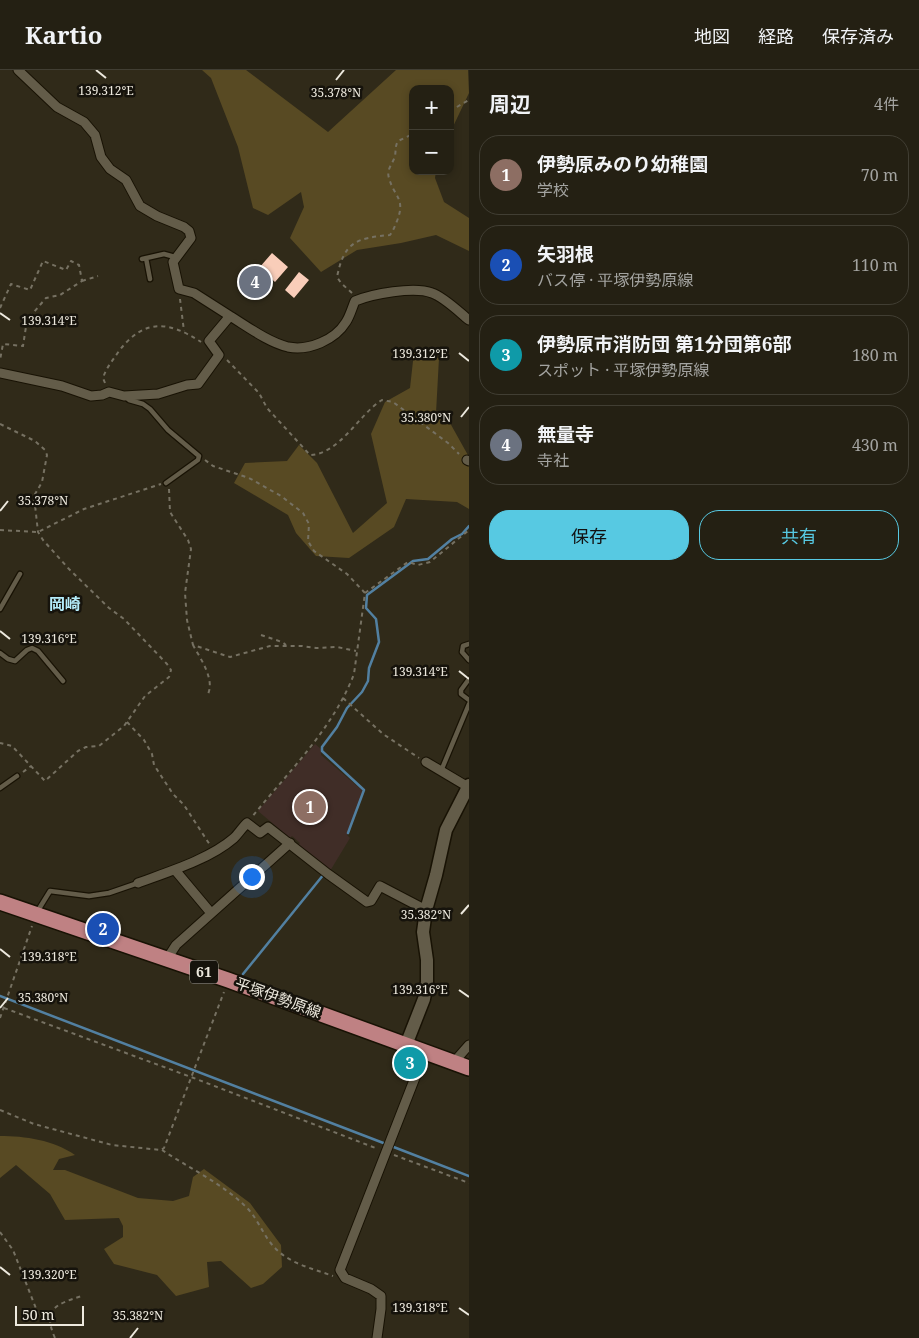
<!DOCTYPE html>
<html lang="ja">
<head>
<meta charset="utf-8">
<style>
	body { margin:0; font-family:"Noto Serif","Noto Sans JP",serif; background:#302d21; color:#f1f3f6 }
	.controls { position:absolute; right:15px; top:15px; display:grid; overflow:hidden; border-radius:10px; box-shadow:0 2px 8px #0003 }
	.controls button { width:45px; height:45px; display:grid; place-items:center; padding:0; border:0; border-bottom:1px solid #413e33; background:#242013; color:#f1f3f6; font:25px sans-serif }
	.scale { position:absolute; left:15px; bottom:12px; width:69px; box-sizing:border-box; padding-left:5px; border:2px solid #ede9de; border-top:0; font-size:14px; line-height:18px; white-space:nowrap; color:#ede9de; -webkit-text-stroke:4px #16130c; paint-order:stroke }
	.you { position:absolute; left:251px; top:806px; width:18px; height:18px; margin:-12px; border:4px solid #fff; border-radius:50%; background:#1a73e8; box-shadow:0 0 0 8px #1a73e833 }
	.badge { display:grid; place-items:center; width:32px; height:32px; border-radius:50%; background:#57c9e2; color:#fff; font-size:16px; font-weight:700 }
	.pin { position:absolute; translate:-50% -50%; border:2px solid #fff; box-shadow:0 1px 5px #0006 }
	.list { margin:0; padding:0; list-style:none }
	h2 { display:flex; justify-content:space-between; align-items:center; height:65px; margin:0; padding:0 20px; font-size:21px }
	h2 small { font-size:16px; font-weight:400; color:#a3a3a0 }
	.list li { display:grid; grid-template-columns:32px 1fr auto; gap:15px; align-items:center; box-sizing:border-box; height:80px; margin:0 10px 10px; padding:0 10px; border:1px solid #413e33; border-radius:20px }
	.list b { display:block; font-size:19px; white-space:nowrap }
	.list p { margin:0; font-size:16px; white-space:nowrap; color:#a3a3a0 }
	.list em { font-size:16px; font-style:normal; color:#a3a3a0 }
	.actions { display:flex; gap:10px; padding:15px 20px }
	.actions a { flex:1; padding:11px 0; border:1px solid #57c9e2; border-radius:20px; text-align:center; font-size:18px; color:#57c9e2 }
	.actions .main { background:#57c9e2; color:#111 }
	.map { position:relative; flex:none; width:469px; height:1268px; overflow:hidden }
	header { display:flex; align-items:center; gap:30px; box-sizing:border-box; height:70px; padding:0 25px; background:#242013; border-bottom:1px solid #413e33 }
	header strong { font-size:24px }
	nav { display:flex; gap:28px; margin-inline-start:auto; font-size:18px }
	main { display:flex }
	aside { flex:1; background:#242013 }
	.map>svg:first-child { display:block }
	.education { fill:#402d27 }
	.green { fill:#584a23 }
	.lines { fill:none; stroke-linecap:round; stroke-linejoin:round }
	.stream { stroke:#5280a1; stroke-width:2.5 }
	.building { fill:#f9cdb9 }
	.lane-casing { stroke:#181204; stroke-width:7 }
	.street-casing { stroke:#181204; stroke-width:11 }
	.secondary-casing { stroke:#181204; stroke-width:15 }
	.primary-casing { stroke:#181204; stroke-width:18 }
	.path { stroke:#767162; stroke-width:2; stroke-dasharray:4 4; stroke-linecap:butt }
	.lane { stroke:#635c49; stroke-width:4.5 }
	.street { stroke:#635c49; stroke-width:9 }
	.secondary { stroke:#635c49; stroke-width:12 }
	.primary { stroke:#bf8183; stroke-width:15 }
	.ticks { fill:none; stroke:#ede9de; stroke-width:2 }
	.labels { text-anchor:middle; stroke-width:5; stroke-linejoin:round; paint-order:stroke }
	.shield { fill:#16130c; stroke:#aca99f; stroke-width:1 }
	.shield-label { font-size:14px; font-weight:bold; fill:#ede9de }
	.street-label { font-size:15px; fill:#ede9de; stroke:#16130c }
	.neighbourhood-label { font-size:16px; font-weight:bold; fill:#b4ecfa; stroke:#16130c }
	.ticks-label { font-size:12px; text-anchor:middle; fill:#ede9de; stroke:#16130c; stroke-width:5; stroke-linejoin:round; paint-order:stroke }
</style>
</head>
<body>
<header>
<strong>Kartio</strong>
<nav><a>地図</a><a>経路</a><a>保存済み</a></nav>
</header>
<main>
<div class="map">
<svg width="469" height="1268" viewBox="0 0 469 1268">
	<rect width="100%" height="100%" fill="#302a19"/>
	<path class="education" d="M315,674L321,679V685L364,722L347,765L350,768L330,801L298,775L300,773L292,766L290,768L258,741Z"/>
	<path class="green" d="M202,0H246L328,62L396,0H468L469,23L450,63V19H413V101H436L435,108L444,132L469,148V181L436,165L401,173L357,180L321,202L290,168L304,137L301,122L268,145L253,138L238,77L211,8Z
		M414,282L439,288L436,343L450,353L469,387V439L457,432L406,429L394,457L349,488L316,486L296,463L288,445L234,413L245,393L287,391L299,375L317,393L353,463L387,433L371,364L385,332L410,318Z
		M0,1066C25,1066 54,1070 75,1085L59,1089L53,1100H65L138,1128L173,1131L189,1126L193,1107L204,1099L250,1133L281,1175L282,1197L263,1214L251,1218L221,1191L207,1192L209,1217L176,1226L157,1205L114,1194L104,1179L123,1167V1156L119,1148L65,1150L50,1124L16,1095L0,1108Z"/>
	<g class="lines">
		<path class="stream" d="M348,763L364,720L322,681V677L337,657L347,638L362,622L368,611L369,598L379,572L376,549L366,538L367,525L413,491L428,489L452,469L462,464L469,456
			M243,904L324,804
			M0,926L386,1074
			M391,1076L469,1106"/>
	</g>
	<path class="building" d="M272,183L288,197L275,212L259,198Z
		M299,202L309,210L294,228L285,220Z
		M406,988L415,991L413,997L405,994Z"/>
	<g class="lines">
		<defs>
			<path id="lane" d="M146,188L150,209
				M142,189L164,184L175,187
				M125,326L129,330L143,334L150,339L168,360L199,386L198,390L166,413
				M0,539L20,504
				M469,574L463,576L462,582L469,590
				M0,583L8,589L15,591L27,580L32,578L38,581L63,611
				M469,609L461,620V624L469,630
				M441,701L469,634
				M0,718L17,706
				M37,842L50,821L89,826L109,823L138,813"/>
			<path id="street" d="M18,0L57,37L84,52L95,65L101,87L110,99L126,110L140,136L157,146L184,157L189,161L191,168L173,192L179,219L194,223L230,246
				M0,303L62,316L91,326L102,325L109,322L124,326L158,324L187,315L198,314L219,285L209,271L230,246C248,257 268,272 288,277C309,281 335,270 346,252C350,246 352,238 355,231C372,224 414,216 432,223C444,227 459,242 469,250
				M467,390L469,391
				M426,692L468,717
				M175,800L211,843
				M138,813C168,802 210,789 234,768C238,764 242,758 247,753L260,763L268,757L328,804L367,832L371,831L380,816L426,840
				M167,889L176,875L290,773
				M454,992L469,975
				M377,1268L381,1239V1226L371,1219L345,1208L340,1200L425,982"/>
			<path id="secondary" d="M406,975L424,929L427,912V890L423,862L426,840L436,805L446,760L469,715"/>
			<path id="primary" d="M0,832L228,910L469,998"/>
		</defs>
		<use href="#lane" class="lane-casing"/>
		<use href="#street" class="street-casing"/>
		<use href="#secondary" class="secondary-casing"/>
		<use href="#primary" class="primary-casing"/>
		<path class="path" d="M450,41L469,30
			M82,211L98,206
			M352,223L341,213L337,207C344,172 356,168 390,165C393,161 395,156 397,151C406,128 394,127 389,108C386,99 393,94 395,86C396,80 395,76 398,71L413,64
			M180,229L184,261
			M0,238L11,214L30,220L43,191L66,200L71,191L79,195L82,211L60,225L46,228L40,235L27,250L23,276L3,274L0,290
			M227,290L259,323L267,338L310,385C340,384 359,344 382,330L393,332L448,373L459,384
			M105,313L103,308C106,298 113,290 119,281C144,248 169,251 201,272
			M0,354L35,371L45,380L47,385L42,412L34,426L38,462L43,470L69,499L109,538L124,549L167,594L171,600L169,607L145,626L124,656L99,676L86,677L78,681L45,711L12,676L0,673
			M205,390L213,396L249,408L281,426L303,443L309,454L308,471L314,481L347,504L365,523L354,604C333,659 288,702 252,747
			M169,419L170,442L188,470L191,479L185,523L187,550L193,575L230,587L270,576H302L316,578L337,577L356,581
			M0,460L38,462L84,439L161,414
			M365,523L408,492L418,495L430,492L469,460
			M261,565L282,572L286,575
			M193,575C200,588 215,609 208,624
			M343,628L383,664L419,688
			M127,652L144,670L152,684L154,695L173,724L184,735L210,775
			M23,702L31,696
			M4,938L191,1007L378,1079
			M0,948L32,856
			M0,1040L34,1054L112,1075L161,1080L164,1078L224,922
			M162,1080C189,1098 221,1113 244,1135C257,1146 263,1166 275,1178C290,1194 314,1199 333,1206
			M394,1085L469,1113
			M0,1162L13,1180L39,1246L50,1251
			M55,1268C42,1239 56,1234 82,1226"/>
		<use href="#lane" class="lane"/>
		<use href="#street" class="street"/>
		<use href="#secondary" class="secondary"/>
		<use href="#primary" class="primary"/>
	</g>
	<path class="ticks" d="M96,0L106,8M336,10L344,0M0,243L10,250M459,283L469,291M461,347L469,337M0,441L8,431M0,561L10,569M459,601L469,609M461,844L469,835M0,879L10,887M459,920L469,927M0,938L8,928M0,1197L10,1205M459,1238L469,1245M130,1268L138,1258"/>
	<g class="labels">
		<rect class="shield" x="190" y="890.5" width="28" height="23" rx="4"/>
		<g class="shield-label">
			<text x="204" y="907">61</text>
		</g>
		<g class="street-label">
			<text transform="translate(278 928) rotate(20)" y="5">平塚伊勢原線</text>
		</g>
		<g class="neighbourhood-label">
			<text x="65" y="540">岡崎</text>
		</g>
	</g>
	<g class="ticks-label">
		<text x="106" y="25">139.312°E</text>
		<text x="336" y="27">35.378°N</text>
		<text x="49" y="255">139.314°E</text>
		<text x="420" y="288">139.312°E</text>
		<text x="426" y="352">35.380°N</text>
		<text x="43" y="435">35.378°N</text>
		<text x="49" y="573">139.316°E</text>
		<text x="420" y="606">139.314°E</text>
		<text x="426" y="849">35.382°N</text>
		<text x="49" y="891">139.318°E</text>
		<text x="420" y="924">139.316°E</text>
		<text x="43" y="932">35.380°N</text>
		<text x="49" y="1209">139.320°E</text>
		<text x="420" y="1242">139.318°E</text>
		<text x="138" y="1250">35.382°N</text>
	</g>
</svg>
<div class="controls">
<button>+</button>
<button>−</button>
</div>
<div class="scale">50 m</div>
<div class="you"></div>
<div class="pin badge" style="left:310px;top:737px;background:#8d6e63">1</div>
<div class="pin badge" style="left:103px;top:859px;background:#1a4fb4">2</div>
<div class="pin badge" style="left:410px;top:993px;background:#0f9aa8">3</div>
<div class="pin badge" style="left:255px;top:212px;background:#6b7280">4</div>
</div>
<aside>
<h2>周辺<small>4件</small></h2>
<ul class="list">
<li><span class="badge" style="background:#8d6e63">1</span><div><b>伊勢原みのり幼稚園</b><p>学校</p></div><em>70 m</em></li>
<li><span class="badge" style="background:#1a4fb4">2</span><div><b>矢羽根</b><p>バス停 · 平塚伊勢原線</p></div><em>110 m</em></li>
<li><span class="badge" style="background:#0f9aa8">3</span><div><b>伊勢原市消防団 第1分団第6部</b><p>スポット · 平塚伊勢原線</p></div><em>180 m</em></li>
<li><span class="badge" style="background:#6b7280">4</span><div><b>無量寺</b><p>寺社</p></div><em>430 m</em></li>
</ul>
<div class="actions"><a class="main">保存</a><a>共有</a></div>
</aside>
</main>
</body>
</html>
